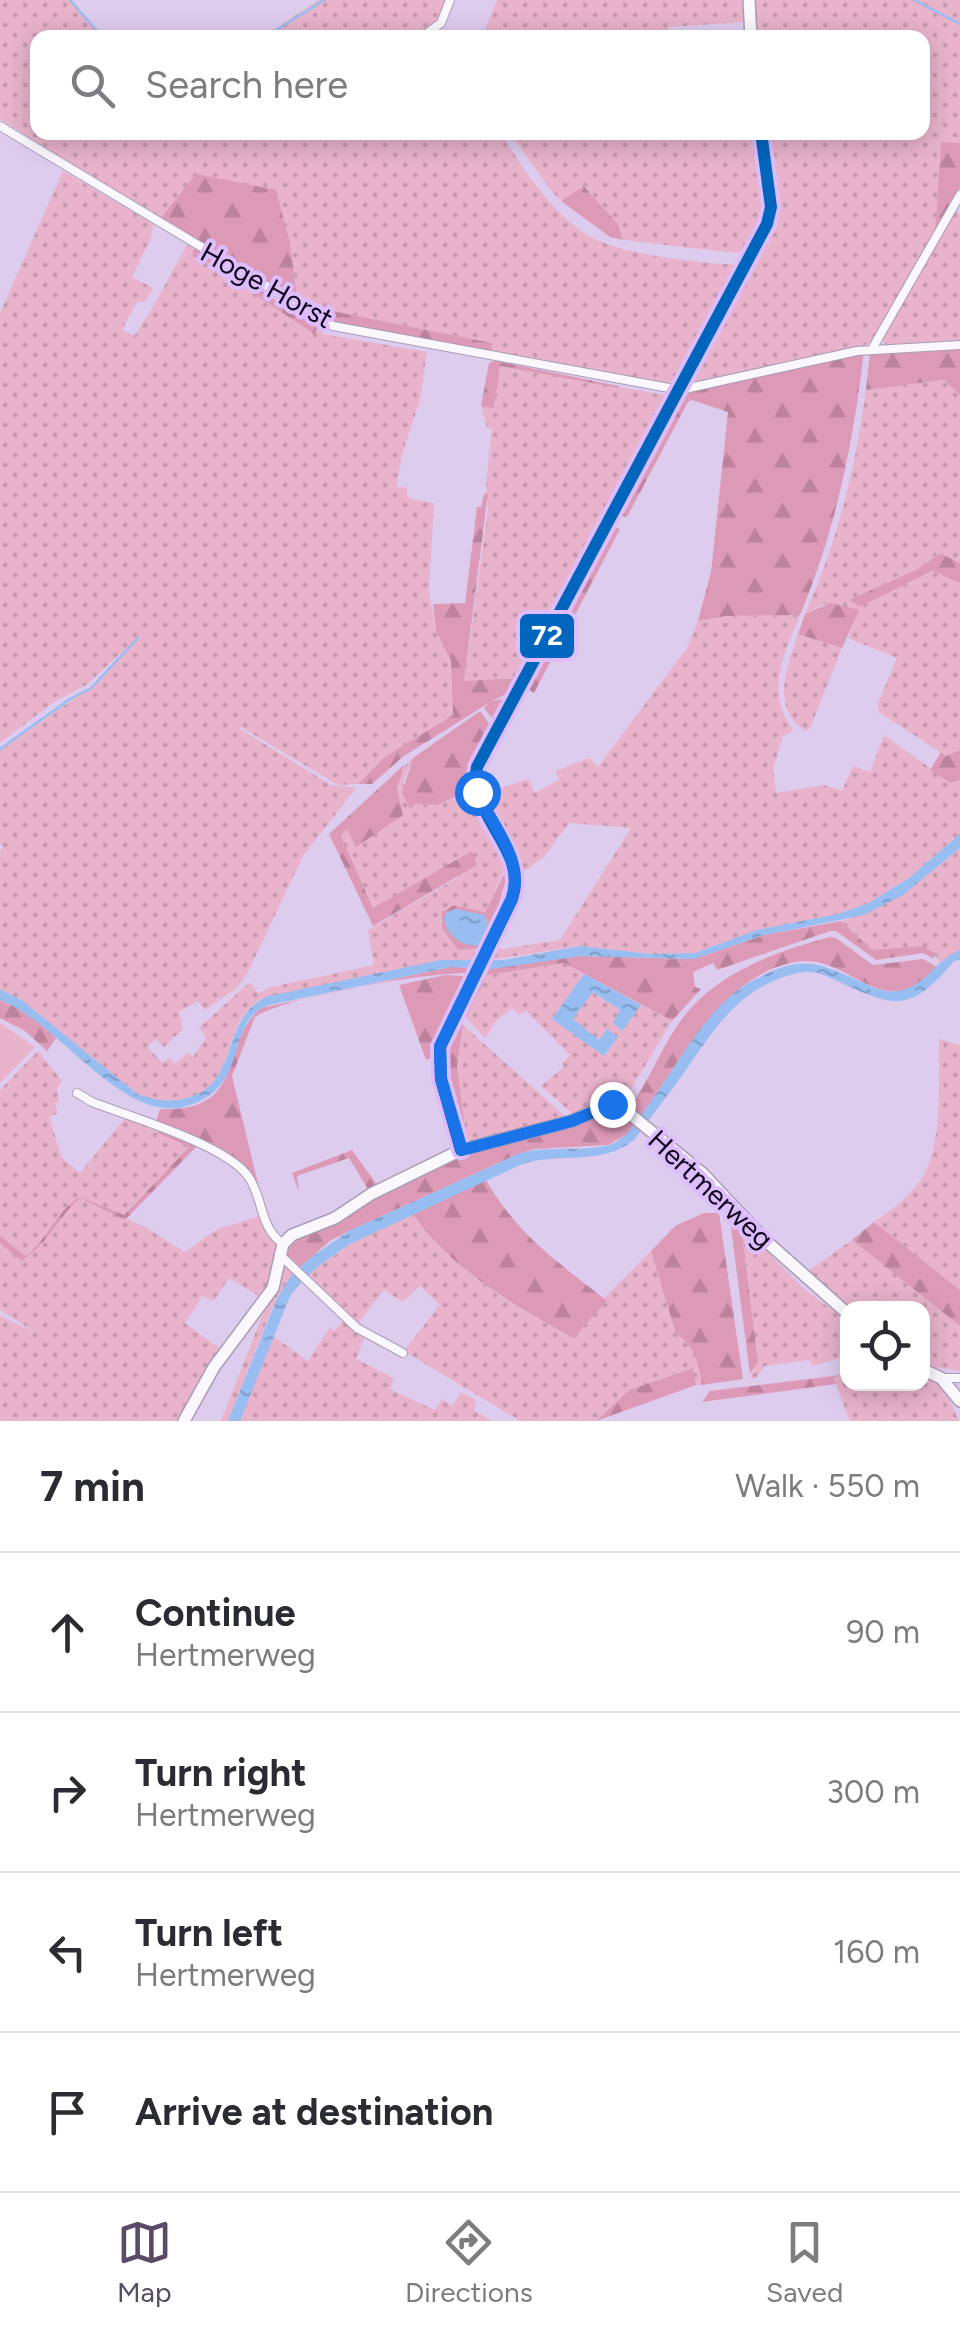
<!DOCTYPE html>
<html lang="en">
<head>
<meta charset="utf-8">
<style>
	body { margin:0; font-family:Figtree,sans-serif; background:#f7f7f7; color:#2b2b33 }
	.controls { position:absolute; right:30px; bottom:30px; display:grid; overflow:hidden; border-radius:20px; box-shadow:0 5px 25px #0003 }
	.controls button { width:90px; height:90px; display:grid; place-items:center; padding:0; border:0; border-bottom:2px solid #e1e1e2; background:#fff; color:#2b2b33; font:50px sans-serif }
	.stop { position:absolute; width:30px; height:30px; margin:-22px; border:8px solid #1a73e8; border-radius:50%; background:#fff }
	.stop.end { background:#1a73e8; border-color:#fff; box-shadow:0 2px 10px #0008 }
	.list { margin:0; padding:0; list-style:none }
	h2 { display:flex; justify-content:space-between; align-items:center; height:130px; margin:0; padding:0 40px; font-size:42px }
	h2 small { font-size:32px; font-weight:400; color:#7c7c81 }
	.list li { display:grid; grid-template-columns:65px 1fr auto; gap:30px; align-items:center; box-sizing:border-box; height:160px; padding:0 40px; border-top:2px solid #e1e1e2 }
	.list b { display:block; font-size:38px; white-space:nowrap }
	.list p { margin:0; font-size:32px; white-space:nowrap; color:#7c7c81 }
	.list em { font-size:32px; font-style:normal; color:#7c7c81 }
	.icon { flex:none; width:55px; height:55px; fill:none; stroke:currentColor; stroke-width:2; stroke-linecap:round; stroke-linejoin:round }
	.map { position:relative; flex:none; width:960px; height:1421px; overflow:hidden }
	.search { position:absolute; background:#fff; box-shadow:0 5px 25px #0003; left:30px; right:30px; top:30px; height:110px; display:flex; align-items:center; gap:25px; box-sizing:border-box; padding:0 35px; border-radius:20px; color:#7c7c81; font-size:38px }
	.sheet { height:770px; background:#fff }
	nav { display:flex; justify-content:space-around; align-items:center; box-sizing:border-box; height:140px; border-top:2px solid #e1e1e2; background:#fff; font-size:28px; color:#7c7c81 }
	nav a { display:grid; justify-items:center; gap:5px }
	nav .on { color:#594b66 }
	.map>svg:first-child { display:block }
	.grass { fill:url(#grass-dots) }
	.forest { fill:url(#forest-firs); fill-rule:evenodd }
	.pitch { fill:#e8b3cb }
	.water { fill:url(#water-ripples) }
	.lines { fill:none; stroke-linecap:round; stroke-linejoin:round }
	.stream { stroke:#97bdf1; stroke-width:2.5 }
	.street-casing { stroke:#a99cb6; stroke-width:10 }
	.secondary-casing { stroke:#a99cb6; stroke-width:14 }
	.street { stroke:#faf7fd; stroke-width:8 }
	.secondary { stroke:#faf7fd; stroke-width:11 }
	.bus-1-casing { stroke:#debdfe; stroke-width:20 }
	.bus-1 { stroke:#0065bd; stroke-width:12 }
	.route { stroke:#1a73e8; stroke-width:12 }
	.labels { text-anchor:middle; stroke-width:8; stroke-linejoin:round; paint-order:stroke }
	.street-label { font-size:28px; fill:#12061c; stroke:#debdfe }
	.line-badge { stroke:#debdfe; stroke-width:4 }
	.badge-label { font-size:28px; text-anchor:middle; font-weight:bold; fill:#fff }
</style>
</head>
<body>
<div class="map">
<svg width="960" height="1421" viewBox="0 0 960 1421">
	<defs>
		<pattern id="grass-dots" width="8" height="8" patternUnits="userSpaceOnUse" patternTransform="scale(2.5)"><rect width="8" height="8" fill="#e8b3cb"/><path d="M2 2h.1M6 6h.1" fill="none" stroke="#c698ae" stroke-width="1.8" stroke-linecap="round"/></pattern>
		<pattern id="forest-firs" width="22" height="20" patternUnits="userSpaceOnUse" patternTransform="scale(2.5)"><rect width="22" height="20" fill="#dd9ab7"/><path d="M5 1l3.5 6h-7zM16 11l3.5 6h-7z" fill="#bd839d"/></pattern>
		<pattern id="water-ripples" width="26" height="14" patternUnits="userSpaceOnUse" patternTransform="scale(2.5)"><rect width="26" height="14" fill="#97bdf1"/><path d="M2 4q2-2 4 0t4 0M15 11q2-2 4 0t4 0" fill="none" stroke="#81a1ce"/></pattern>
	</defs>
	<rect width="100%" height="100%" fill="#deccef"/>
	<path class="grass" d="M0,0H69L102,37L38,38V132L500,133C525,170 551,214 591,237C622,255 706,264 743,265L679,386L491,352V343L328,310H310L298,305L290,243L275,190L196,175L160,219L0,119Z
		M319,0H448L437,23L414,36L261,38Z
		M497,0H745V22L669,27V37L494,38L484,33Z
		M753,0H960V143L942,142L935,234L874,339L864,346L687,386L773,223L765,133L922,132V38L757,37Z
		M712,132L714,136L760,140C754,162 764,184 763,206C762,223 752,237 744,251L736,253L623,240L618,224L585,186L561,201L553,193L510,133Z
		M63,171L154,224L150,240L132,277L153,288L144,303L138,301L122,329L134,336C156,307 169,274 188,244L196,248L193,253L313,333L318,327L323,328V334L427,352L420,400L402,454L397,486L407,488V495L411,499L434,503L429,591L436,631L451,661L453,715L386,756L358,784L338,785L241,727L240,729L331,785L356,788L303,856L248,972L238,987L205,1010L198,1001L179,1012L183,1029L164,1047L155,1039L147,1047L163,1063L169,1058L175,1064L188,1053L193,1057L206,1038L199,1028L250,982L258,993L272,987L374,965L368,930L457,878L471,852L374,909L340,836L347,829L356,846L402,815C396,795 395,771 413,758L403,783L416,804L439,805L469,791L464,778L472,772L476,796L507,864L485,912L460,906L440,921L456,945L485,948L478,961L441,960L261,999C220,1022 239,1082 190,1097C171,1103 154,1101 136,1093L23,1001L0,989V851L3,847L0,843V750L97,683L137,639L86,685L54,702L0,743V313Z
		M954,212L960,214V342L887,346L882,340Z
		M499,366L671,396L521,678L464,682L488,509L486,485L492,429L487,428L481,406L494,407Z
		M944,380L960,395V563L939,553L918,569L850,600L866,604L932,571L960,583V750L946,756L879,712L878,703L897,658L848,638L858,611L824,604L805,614C839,538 854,473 866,390Z
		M800,615C784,653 764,694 794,731L783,736L773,768L776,793L824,785L842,791L853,766L870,772L884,735L951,783L960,780V834L909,878L869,903L838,914L757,930L695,953L651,954L580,946L485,961L492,946L504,949L560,940L631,828L569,823L544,857L520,874L483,794L528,779L535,793L559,780L556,771L589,758L598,767L687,648L698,621L726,616Z
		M798,634L842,648L810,728L805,731C770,707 787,667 798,634Z
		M960,848V950L940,963L930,949L872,950L841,921C889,908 923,880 960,848Z
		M564,963L584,974L552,1019L605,1056L618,1036L599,1040L572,1019L592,992L621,1010L622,1031L641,1005L672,1021L622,1104L574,1115L541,1086L564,1067L562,1063L570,1055L526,1011L520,1015L512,1008L496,1021L485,1038L466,1018L485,980L479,976Z
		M463,1025L566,1117L467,1143L461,1136L466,1135L457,1066Z
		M939,1039L960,1045V1290L874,1222C893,1209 914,1193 925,1173C943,1139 938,1077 939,1039Z
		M38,1051L62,1081L57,1089L59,1102L55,1103L58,1113L49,1117L62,1158L80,1173L126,1117L189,1147L123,1215L80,1197C59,1215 48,1240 25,1256L0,1236V1090Z
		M80,1198L145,1227L185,1252L216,1230L259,1216L256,1203L267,1233L278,1244L274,1278L262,1298L229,1278L214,1301L202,1296L185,1323L222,1350L181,1421H0V1316L35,1332L0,1310V1243L23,1261C51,1241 57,1218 80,1198Z
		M413,1214C452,1270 513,1307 573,1338L606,1300L604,1298L651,1251L676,1334C694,1344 699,1365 702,1385H696L692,1368L629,1390L596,1421H520L404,1351L440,1305L420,1286L403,1302L384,1290L358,1323L308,1274L350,1244Z
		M741,1224L803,1288L847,1321V1356L813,1366L809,1360L765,1366L756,1378H750L758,1363Z
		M852,1240L960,1326V1371L923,1365L922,1308H849L805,1273Z
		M282,1265L294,1273L272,1308L228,1421H221Z
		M344,1320L364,1339L356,1359L390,1376L394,1380L390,1389L435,1410L442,1399L452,1406L461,1392L476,1400L474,1410L492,1421H240L273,1336L308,1361L330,1327L334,1331Z
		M847,1373L848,1384H922L923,1375C944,1384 950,1400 959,1421H850L833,1376Z"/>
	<path class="forest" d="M941,142L960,143V188L935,234Z
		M196,174L276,190L290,243L298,305L160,219Z
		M584,186L618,224L623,240L610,237L561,201Z
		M196,248L311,323L318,327L314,334L192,252Z
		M309,310H328L492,343L491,352L333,323Z
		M960,348V395L944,380L866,390L870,351Z
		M864,352C853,444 836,529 800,615L726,616L698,621L711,572L728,412L692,400L688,402L627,517L618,515L682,394Z
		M495,361L619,386L618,388L500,366L494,408L481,406L489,363Z
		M488,493L464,681L521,678L518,687L491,702L515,695L497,724L484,708L489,703L404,756L372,784H358L386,756L453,715L451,661L436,631L433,604L465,603L477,507H481L484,494Z
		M612,527L620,529L534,693L526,688Z
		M940,553L960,563V583L932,571L866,604L859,606L849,600L918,569Z
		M830,603L859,610L842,648L798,634L805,614Z
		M480,711L493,729L475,756L472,772L464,778L469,790L438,805L416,804L410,809L402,793L413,758Z
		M960,750V780L951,783L930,770L941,752L946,756Z
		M404,765L397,789L403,815L356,847L347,829L341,836L373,908L472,851L477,865L373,926L329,834Z
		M506,870V880L485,948L458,950L442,928V912L454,905L485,912ZM447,912L484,915L489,927L487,938L459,941L444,920Z
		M841,921L872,950L924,946L934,953V959L923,953L876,960L836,931H830L717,970L713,963L693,972L695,987L701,989L672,1021L564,963L481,976L485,979L466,1018L460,1013L481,969L580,956L694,959L764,935Z
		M830,937L836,938L873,965L923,959L937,967C882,1029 851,952 795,962C720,976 681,1063 639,1118L628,1109C649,1082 660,1050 679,1023C713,974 774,952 830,937Z
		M450,967L474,968L472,973C429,972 289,995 255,1017L232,1076L259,1188C244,1148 192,1137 156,1122L160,1109C249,1113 218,1043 261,1008Z
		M445,975L465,976L440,1029L434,1057L426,1060L399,985Z
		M0,1000L27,1012L56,1038L47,1051L25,1031L0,1018Z
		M457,1020L463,1025L457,1066L466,1135L461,1136L445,1062Z
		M614,1107L635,1123L626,1135L608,1145L535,1149L518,1154L349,1231L330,1241L300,1267L286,1253L292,1240L462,1156Z
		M159,1130L198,1145L125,1220L80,1198C57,1218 51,1241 22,1261L0,1243V1236L26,1256C48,1239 57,1210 80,1197L124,1215L189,1147L158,1133Z
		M352,1150L378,1186L369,1191L349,1158L297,1176L299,1192L292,1173Z
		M486,1180C519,1237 557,1261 607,1301L573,1338C514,1306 452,1270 413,1214Z
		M729,1212L741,1224L758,1363L750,1374Z
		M704,1213H719L743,1379L702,1385C699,1365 694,1344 676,1334L651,1251L675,1226Z
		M874,1222L960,1290V1326L852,1240Z
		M693,1368L696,1385L596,1421L629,1390Z
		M833,1376L836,1384L702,1402L710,1391Z"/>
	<path class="pitch" d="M0,1023L35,1047L0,1083Z"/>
	<path class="water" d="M960,834V848L903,895L864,915L764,935L694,959L580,956L492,969L450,967L269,1005C222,1022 253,1086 187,1106C124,1126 58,1021 0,1000V989L23,1001L136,1093C155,1101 170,1103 190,1097C241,1081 220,1015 269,996L441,960H504L580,946L651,954L695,953L757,930L838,914L869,903L909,878Z
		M455,909L484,915L489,928L482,945C465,948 448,938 444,919L447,912Z
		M960,950V960L954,961C909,1015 894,1007 835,980C823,974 812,970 798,973C740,986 716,1027 685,1071C668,1095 651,1117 634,1140C600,1167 560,1151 520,1165L350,1244C327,1259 307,1273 290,1296L240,1421H228L276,1301L291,1276L309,1259L349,1231L518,1154C547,1144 595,1154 616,1142C629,1135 638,1119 646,1108C678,1066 706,1005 754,980C801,955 815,961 861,982C874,988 884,993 898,991C927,986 935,960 960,950Z
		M584,974L641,1005L622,1031L613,1023L620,1010L593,992L573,1019L599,1040L607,1029L618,1037L604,1056L552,1019Z"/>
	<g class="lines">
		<path class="stream" d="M70,0L103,38
			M914,0L960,24
			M264,38L324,0
			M0,749L70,699L91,688L138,638"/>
		<defs>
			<path id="street" d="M426,34L441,23L450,0
				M0,126L333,326L680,390L857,351L960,345
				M872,349L960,195
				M77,1093L92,1102C131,1117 224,1144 248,1176C264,1199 259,1227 283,1244
				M279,1254L357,1328L403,1353
				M941,1378H960"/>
			<path id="secondary" d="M749,0L751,38
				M461,1150L441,1079L440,1047L512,899C529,849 468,817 477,767L767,224L771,207L761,132
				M922,1369L941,1378L960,1401
				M184,1421L214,1367L273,1288L283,1244L292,1235L335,1218L371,1194L461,1150L572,1121L608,1104L624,1109L703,1174L766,1241L848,1314"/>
		</defs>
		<use href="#street" class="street-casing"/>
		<use href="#secondary" class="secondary-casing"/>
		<use href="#street" class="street"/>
		<use href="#secondary" class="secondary"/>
		<defs>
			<path id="bus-1" d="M461,1150L441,1079L440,1047L512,899C529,849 468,817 477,767L767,224L771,207L761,132"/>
		</defs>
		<use href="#bus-1" class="bus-1-casing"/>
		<use href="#bus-1" class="bus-1"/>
	</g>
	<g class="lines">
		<path class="route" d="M477,792C492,826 525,860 512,898L440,1046L441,1079L462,1150L572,1121L612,1104"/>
	</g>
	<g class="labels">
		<g class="street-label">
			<text transform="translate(267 285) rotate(29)" y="10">Hoge Horst</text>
			<text transform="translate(711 1189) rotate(43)" y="10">Hertmerweg</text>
		</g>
	</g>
	<rect class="line-badge" x="518" y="612" width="58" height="48" rx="10" fill="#0065bd"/>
	<g class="badge-label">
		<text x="547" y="645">72</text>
	</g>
</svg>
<div class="controls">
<button><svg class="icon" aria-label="locate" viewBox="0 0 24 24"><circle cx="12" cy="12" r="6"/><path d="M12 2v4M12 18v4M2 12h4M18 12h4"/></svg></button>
</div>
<div class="stop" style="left:477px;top:792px"></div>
<div class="stop end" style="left:612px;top:1104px"></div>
<div class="search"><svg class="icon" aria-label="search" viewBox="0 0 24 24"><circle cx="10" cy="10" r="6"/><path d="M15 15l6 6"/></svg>Search here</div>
</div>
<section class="sheet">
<h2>7 min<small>Walk · 550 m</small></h2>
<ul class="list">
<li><svg class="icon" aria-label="ahead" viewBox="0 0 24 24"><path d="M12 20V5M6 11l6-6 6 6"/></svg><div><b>Continue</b><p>Hertmerweg</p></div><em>90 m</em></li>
<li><svg class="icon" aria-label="right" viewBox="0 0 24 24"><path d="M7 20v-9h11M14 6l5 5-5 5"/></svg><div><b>Turn right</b><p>Hertmerweg</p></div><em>300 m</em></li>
<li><svg class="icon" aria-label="left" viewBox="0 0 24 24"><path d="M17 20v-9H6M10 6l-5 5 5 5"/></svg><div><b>Turn left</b><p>Hertmerweg</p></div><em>160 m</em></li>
<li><svg class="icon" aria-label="arrive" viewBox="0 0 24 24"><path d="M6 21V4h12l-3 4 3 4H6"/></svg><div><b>Arrive at destination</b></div></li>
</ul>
</section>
<nav>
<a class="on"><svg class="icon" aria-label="map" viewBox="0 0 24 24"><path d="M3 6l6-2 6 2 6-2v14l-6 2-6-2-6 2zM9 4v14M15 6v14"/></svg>Map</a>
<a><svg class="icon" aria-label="directions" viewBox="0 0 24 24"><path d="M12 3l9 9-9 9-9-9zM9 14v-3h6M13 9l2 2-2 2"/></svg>Directions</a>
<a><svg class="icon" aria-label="saved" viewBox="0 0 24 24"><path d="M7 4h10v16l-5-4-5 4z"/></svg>Saved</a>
</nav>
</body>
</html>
